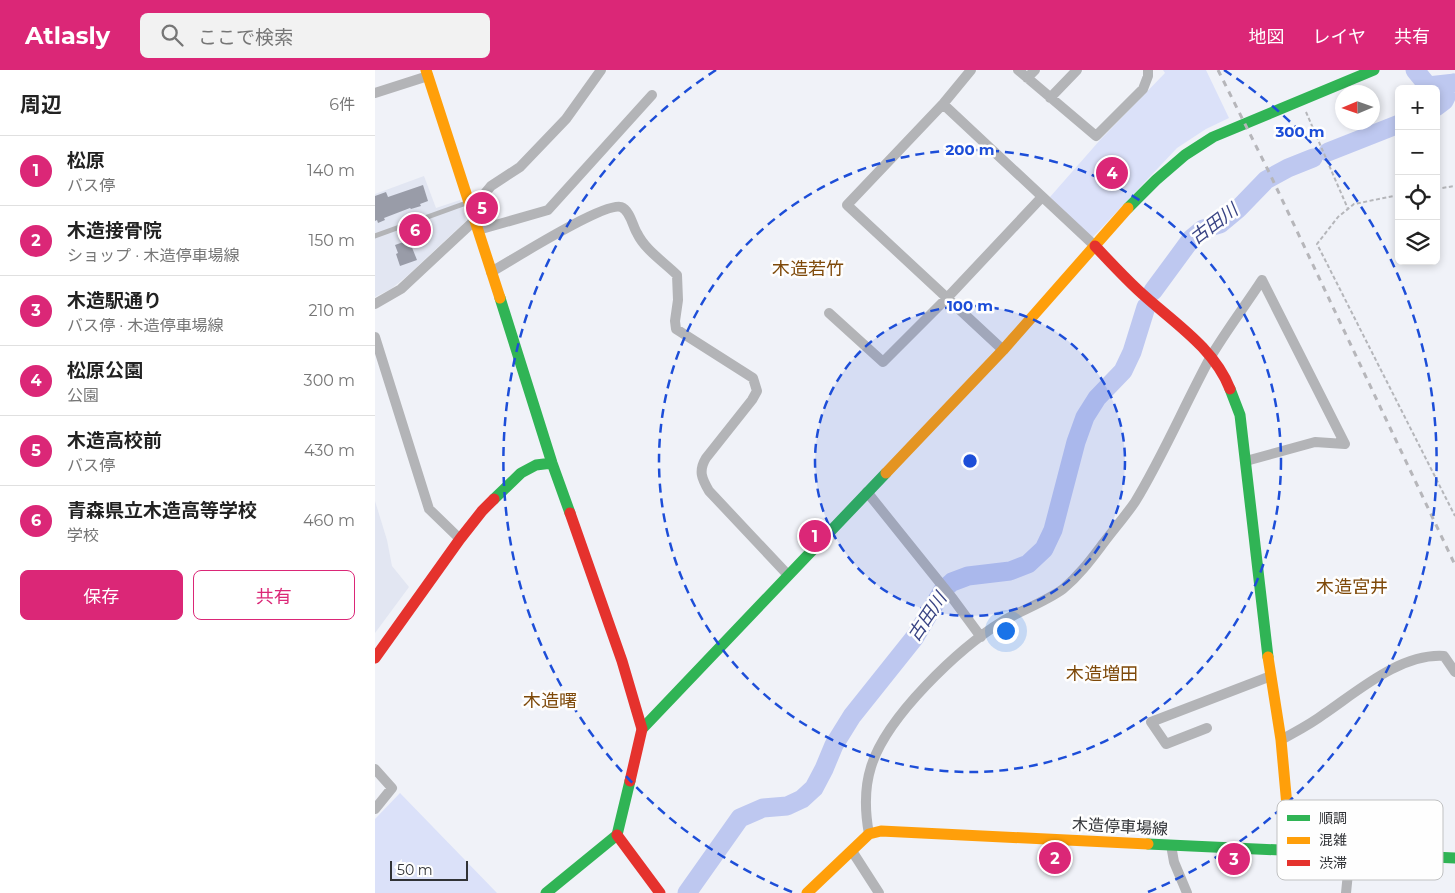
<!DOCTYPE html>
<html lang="ja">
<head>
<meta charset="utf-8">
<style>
	body { margin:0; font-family:Montserrat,"Noto Sans JP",sans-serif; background:#f2f2f2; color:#222 }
	.controls { position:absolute; right:15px; top:15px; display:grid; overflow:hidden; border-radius:8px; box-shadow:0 2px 8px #0003 }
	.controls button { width:45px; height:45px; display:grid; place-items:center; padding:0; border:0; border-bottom:1px solid #e0e0e0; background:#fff; color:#222; font:25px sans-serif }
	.compass { position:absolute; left:960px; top:15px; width:45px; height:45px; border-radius:50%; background:#fff; box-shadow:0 2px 8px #0003; rotate:268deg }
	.scale { position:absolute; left:15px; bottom:12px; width:78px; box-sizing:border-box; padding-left:5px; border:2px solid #303236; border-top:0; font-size:14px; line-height:18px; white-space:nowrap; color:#303236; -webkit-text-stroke:4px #fefefe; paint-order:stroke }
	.you { position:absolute; left:630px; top:560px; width:18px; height:18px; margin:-12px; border:4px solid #fff; border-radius:50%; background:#1a73e8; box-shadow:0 0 0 8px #1a73e833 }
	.badge { display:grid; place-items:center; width:32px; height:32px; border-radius:50%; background:#db2777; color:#fff; font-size:16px; font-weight:700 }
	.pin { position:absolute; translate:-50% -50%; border:2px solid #fff; box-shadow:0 1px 5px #0006 }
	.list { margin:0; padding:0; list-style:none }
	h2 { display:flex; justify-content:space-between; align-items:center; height:65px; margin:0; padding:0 20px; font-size:21px }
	h2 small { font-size:16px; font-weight:400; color:#767676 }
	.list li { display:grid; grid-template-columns:32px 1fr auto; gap:15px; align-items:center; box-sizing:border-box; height:70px; padding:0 20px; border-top:1px solid #e0e0e0 }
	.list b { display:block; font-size:19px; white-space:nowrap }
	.list p { margin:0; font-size:16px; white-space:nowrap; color:#767676 }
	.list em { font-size:16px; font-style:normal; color:#767676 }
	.actions { display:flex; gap:10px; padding:15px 20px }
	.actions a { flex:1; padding:11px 0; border:1px solid #db2777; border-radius:8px; text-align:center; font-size:18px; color:#db2777 }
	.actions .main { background:#db2777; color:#fff }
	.icon { flex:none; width:28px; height:28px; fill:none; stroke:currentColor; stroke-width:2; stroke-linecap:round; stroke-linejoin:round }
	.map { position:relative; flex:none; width:1080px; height:823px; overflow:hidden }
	header { display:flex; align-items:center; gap:30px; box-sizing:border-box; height:70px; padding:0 25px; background:#db2777; color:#fff }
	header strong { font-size:24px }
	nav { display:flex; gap:28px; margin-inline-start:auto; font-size:18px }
	.search { width:350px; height:45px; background:#f2f2f2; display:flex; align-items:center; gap:12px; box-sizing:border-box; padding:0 18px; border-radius:8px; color:#767676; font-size:19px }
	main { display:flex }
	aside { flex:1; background:#fff }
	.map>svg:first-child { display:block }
	.built { fill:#e2e6f2 }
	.green { fill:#dbe1f9 }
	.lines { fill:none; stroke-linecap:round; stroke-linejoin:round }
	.river { stroke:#bec8f0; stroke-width:19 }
	.building { fill:#999ca8 }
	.path { stroke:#b5b6ba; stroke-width:2; stroke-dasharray:4 2.5; stroke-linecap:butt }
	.lane { stroke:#b3b4b7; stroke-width:5 }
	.street { stroke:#b3b4b7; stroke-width:10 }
	.fast { stroke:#30b455; stroke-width:11 }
	.slow { stroke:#ff9f0a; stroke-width:11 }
	.jam { stroke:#e5322d; stroke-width:11 }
	.rail { stroke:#b6b6ba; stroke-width:3; stroke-dasharray:6 6; stroke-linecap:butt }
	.ring { fill:none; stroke:#1d4ed8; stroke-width:2.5; stroke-dasharray:9 6 }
	.labels { text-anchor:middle; stroke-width:5; stroke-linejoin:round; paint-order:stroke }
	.street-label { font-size:16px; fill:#303236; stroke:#fefefe }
	.water-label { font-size:18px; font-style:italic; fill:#394484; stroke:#fefefe }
	.neighbourhood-label { font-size:18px; fill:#7e4909; stroke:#fefefe }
	.key { fill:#fefefe; stroke:#c0c1c2; stroke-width:1 }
	.key-label { font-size:14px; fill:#303236 }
	.centre { fill:#1d4ed8; stroke:#fefefe; stroke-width:2.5 }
	.ring-label { font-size:15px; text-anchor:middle; font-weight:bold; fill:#1d4ed8; stroke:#fefefe; stroke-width:5; stroke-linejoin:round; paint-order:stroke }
</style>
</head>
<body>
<header>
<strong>Atlasly</strong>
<div class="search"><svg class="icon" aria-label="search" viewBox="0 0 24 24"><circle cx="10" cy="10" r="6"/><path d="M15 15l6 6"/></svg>ここで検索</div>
<nav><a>地図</a><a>レイヤ</a><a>共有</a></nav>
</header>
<main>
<aside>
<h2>周辺<small>6件</small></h2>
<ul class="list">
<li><span class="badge">1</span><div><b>松原</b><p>バス停</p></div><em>140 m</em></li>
<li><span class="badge">2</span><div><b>木造接骨院</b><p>ショップ · 木造停車場線</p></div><em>150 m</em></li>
<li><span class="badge">3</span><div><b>木造駅通り</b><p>バス停 · 木造停車場線</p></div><em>210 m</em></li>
<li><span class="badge">4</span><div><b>松原公園</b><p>公園</p></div><em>300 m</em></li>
<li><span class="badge">5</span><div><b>木造高校前</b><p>バス停</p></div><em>430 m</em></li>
<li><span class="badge">6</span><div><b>青森県立木造高等学校</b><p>学校</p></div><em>460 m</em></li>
</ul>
<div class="actions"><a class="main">保存</a><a>共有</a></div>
</aside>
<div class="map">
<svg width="1080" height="823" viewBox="0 0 1080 823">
	<rect width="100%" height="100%" fill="#f0f2f8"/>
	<path class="built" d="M49,106L61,138L85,130L91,151L32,206L16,219L0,227V124Z
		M0,431L12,470L17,496L34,517L0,563Z"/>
	<path class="green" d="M788,0H831L854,48L831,59L802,78L717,168L675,127L725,70L790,3Z
		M25,723L122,823H0V749Z"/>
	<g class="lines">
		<path class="river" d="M1040,0L1053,16L1080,13
			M1061,37L1069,31L1078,13
			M953,82L1024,54
			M778,221L817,168L828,159L845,154L863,139L891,110L913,98L938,88
			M312,823L365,748L388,738L412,736L427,729L439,718L449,699L459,675L477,646L540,567L568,520L577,512L593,506L635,501L653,494L669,479L678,460L701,372L710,347L722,328L748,301L757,282L771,237"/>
	</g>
	<path class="building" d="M48,115L53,131L45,134L46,136L36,139L35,138L9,148L10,150L3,153L2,150L0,151V126L11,122L13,127Z
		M34,170L42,190L25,196L21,184L23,183L20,175Z"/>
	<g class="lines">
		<path class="path" d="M931,42L973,139
			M1061,119L1080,116
			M1024,125L979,134L963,147L942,174L1080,446"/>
		<path class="lane" d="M0,166L94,132"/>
		<path class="street" d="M596,0L568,34L472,135L628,280
			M643,0L721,66L768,19L773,6V0
			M652,8L660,0
			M0,23L53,6
			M675,28L702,0
			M568,34L720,176
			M97,139L116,116L145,97L191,49L226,0
			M103,160L173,140L277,25
			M116,202C136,191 228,132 246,137C255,140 258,157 262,163C270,180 289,192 302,205L303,230L300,251L301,259L378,308L382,321L377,330L331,388C323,401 327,409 334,421L413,505
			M0,234L26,219L100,150
			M454,243L508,292L572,228L667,127
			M0,267L54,439L85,469
			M492,422L578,529L606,567
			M832,658L791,674L776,652L896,606
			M906,670C920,662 936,654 949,644C983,621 1026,583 1069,586L1080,602
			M0,699L17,718L0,739
			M494,764C490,742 489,719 496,697C511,647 584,578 628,551C647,540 670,532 688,519C705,505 717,488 730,471C740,458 751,445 760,432C788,386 809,336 835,288C851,261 870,236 887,210L970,374L940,372L871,391
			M796,775L799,792L812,823
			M477,781L504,823
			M971,823L975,783"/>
		<path class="fast" d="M753,138L781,110L810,85L838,67L999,0
			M125,228L177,393L195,443
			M855,319L865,345L893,587
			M119,429L146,403L161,395L177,393
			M267,659L511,403
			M773,774L1080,788
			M171,823L242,765L255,711"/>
		<path class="slow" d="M51,0L125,228
			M511,403L628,280L753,138
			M893,587L906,670L916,780
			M432,823L494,764L506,761L773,774"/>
		<path class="jam" d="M720,176C734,191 748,206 763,220C796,251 838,276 855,319
			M195,443L247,591L267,659L255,711
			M0,588L85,469L107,441L119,429
			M242,765L285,823"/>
		<path class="rail" d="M843,0L894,102L1080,495"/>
	</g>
	<circle cx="595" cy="391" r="155" fill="#1d4ed8" fill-opacity=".12"/>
	<g class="ring">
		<circle cx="595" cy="391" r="155"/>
		<circle cx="595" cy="391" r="311"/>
		<path d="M417 822A466 466 0 0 1 341 0M849 0A466 466 0 0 1 773 822"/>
	</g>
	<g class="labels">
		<g class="street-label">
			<text transform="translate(745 756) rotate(3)" y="6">木造停車場線</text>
		</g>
		<g class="water-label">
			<text transform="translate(839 154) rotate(-37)" y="6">古田川</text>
			<text transform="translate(552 547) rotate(-56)" y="6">古田川</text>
		</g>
		<g class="neighbourhood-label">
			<text x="433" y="205">木造若竹</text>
			<text x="977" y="523">木造宮井</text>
			<text x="727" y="610">木造増田</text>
			<text x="175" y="637">木造曙</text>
		</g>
	</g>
	<rect x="902" y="730" width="166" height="80" rx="8" class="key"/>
	<rect x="912" y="745" width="23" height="6" fill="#30b455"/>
	<rect x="912" y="767" width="23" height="7" fill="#ff9f0a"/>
	<rect x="912" y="790" width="23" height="6" fill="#e5322d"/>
	<g class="key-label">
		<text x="944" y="753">順調</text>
		<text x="944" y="775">混雑</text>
		<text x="944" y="798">渋滞</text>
	</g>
	<circle cx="595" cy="391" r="8" class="centre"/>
	<g class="ring-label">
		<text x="925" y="67">300 m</text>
		<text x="595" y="85">200 m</text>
		<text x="595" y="241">100 m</text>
	</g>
</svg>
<div class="controls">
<button>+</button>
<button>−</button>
<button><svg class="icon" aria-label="locate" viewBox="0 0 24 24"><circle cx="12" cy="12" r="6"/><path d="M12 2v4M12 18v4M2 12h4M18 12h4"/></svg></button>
<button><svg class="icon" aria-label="layers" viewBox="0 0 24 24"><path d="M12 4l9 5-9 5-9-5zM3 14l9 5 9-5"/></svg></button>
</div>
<svg class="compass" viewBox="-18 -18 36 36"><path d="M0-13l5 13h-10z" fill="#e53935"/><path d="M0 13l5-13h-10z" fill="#767676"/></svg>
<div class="scale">50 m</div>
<div class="you"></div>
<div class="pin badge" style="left:440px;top:466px">1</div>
<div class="pin badge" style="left:680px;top:788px">2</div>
<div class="pin badge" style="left:859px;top:789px">3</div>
<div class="pin badge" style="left:737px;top:103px">4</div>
<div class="pin badge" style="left:107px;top:138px">5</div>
<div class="pin badge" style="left:40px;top:160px">6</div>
</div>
</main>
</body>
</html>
